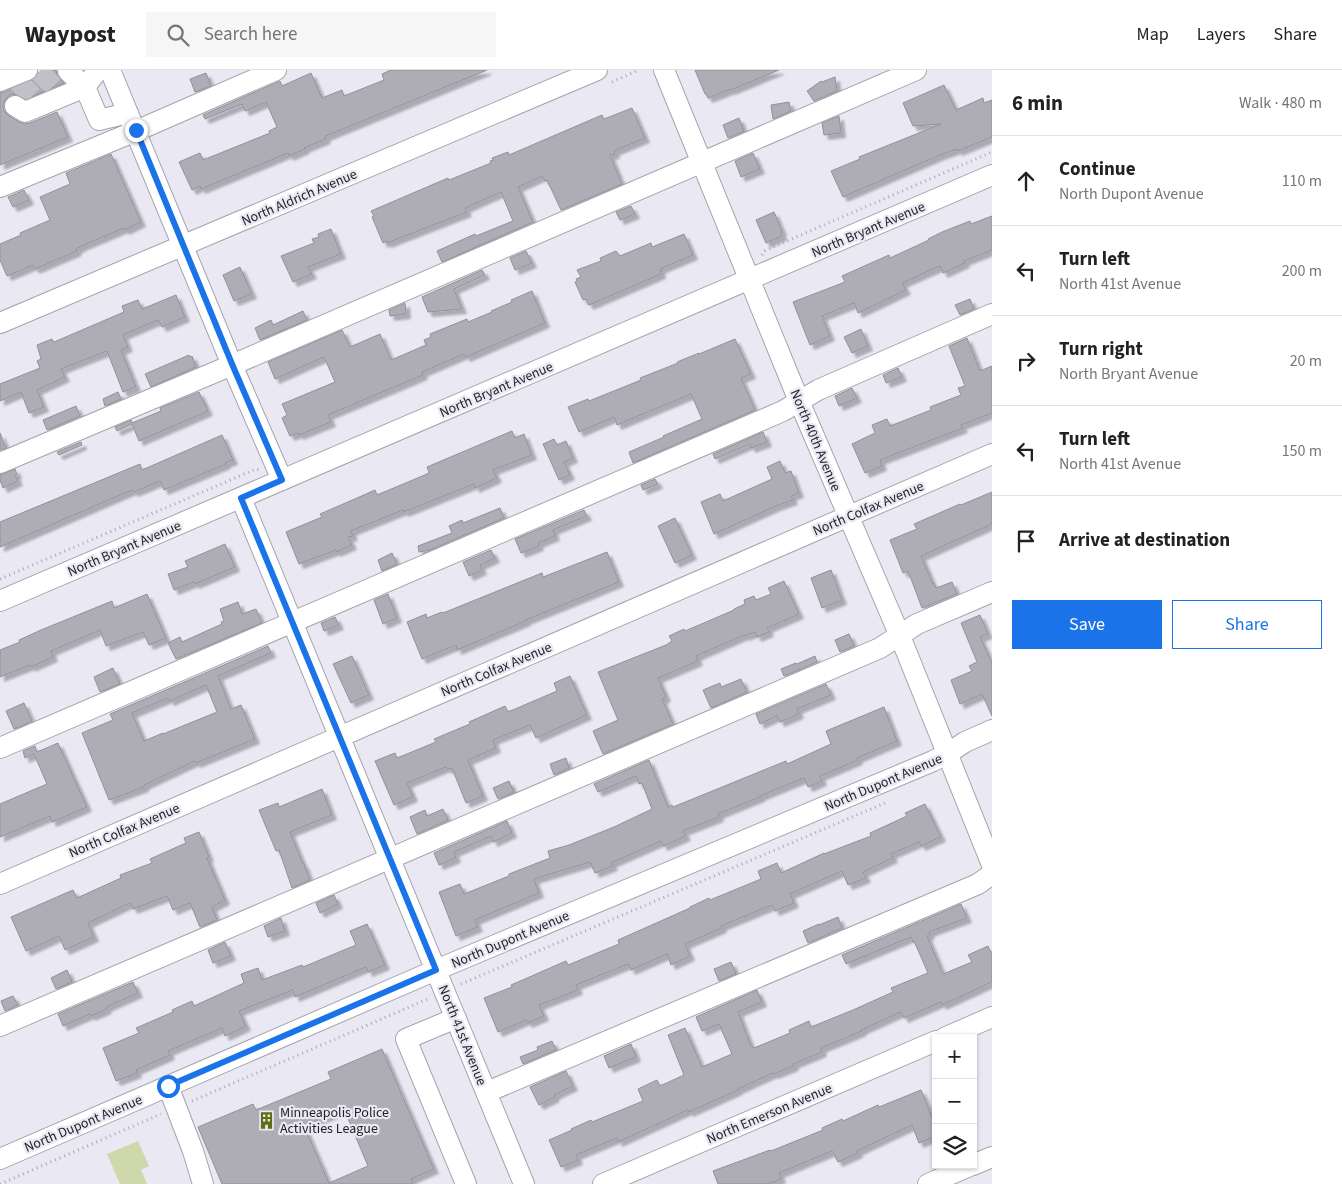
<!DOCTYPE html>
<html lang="en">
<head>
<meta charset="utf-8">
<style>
	body { margin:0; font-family:"Source Sans 3",sans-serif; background:#f6f6f6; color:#222 }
	.controls { position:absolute; right:15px; bottom:15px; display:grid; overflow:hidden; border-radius:0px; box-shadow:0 1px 4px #0004 }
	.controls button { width:45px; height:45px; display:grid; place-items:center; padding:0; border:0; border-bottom:1px solid #e0e0e0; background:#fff; color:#222; font:25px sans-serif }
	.stop { position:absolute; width:15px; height:15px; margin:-11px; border:4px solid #1a73e8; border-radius:50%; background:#fff }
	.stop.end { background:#1a73e8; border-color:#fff; box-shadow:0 1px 5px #0008 }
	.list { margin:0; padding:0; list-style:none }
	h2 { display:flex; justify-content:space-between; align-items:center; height:65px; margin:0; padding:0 20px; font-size:21px }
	h2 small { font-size:16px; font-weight:400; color:#767676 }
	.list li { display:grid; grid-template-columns:32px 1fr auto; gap:15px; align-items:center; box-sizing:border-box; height:90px; padding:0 20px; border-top:1px solid #e0e0e0 }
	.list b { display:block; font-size:19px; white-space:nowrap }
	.list p { margin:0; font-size:16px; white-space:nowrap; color:#767676 }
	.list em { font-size:16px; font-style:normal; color:#767676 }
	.actions { display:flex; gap:10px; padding:15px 20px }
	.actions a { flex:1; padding:11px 0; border:1px solid #1a73e8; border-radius:0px; text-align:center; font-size:18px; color:#1a73e8 }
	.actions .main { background:#1a73e8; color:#fff }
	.icon { flex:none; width:28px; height:28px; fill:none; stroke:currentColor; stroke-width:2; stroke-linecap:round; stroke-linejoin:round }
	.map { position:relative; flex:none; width:992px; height:1114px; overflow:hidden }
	header { display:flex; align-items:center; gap:30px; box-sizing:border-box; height:70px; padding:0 25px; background:#fff; border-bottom:1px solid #e0e0e0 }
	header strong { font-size:24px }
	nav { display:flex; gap:28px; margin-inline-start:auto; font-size:18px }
	.search { width:350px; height:45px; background:#f6f6f6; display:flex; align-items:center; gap:12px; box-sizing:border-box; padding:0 18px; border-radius:0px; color:#767676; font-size:19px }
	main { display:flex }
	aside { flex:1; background:#fff }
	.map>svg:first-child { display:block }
	.green { fill:#cfd8aa }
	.building { fill:#aeadb6; stroke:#92919a; fill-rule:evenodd; filter:url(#shadow) }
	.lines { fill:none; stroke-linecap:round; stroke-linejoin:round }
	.minor-tunnel { stroke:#c1c0c9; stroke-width:20; stroke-dasharray:20 10; stroke-linecap:butt }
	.minor-casing { stroke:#a5a4ae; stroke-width:22 }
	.path { stroke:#aaa9b2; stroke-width:3; stroke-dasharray:1 4; stroke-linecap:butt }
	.minor { stroke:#fff; stroke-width:20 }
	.route { stroke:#1a73e8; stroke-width:6 }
	.labels { text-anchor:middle; stroke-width:4.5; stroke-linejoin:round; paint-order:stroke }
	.street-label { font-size:14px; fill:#1f1f23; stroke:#e9e8f3 }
	.poi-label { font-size:14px; fill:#1f1f23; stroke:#e9e8f3; text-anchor:start }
</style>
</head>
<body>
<header>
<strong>Waypost</strong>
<div class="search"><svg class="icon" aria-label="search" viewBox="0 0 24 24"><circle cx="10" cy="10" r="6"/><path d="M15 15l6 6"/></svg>Search here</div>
<nav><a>Map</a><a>Layers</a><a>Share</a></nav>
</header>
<main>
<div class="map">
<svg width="992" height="1114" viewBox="0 0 992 1114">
	<defs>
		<filter id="shadow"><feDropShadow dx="4.5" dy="4.5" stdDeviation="1" flood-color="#0004"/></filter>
	</defs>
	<rect width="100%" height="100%" fill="#e9e8f3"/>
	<path class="green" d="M138,1071L149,1096L141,1100L147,1114H120L107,1084Z"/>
	<path class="building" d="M45,0H56L57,5L64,13L26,29L16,24L10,25L5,30L3,35L4,41L9,46L19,52L25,54L30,53L57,42L68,67L0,95V23L4,22L31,11L36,8L38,3Z
		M391,0H487L326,66H325L326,69L304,78L305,79L289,86L288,83L201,119L200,116L192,120L179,92L200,83L203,90L270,63L269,61L277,57L266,32L245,41L242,34L205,49L203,45L280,11L282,16L311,3L322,28L342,20L344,26L384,10L382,4Z
		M695,0H779L731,20V19L708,28L706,24H705Z
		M206,3L211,16L195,22L190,9Z
		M835,7L837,21L814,31L807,21L821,11L822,12Z
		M944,15L956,40L983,28L984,33L992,30V67L958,81L957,79L940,85L843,127L831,101L860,89L859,87L941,54L913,56L903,33Z
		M789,32L791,41L773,49L771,35Z
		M632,38L645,68L614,81L615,84L610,85L622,114L561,140L547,110L545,111L542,106L518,117L533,152L442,192L437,181L475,164L476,166L513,151L501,122L465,138L467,142L387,173L386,171L383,173L372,147L374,146L371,141L448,108L449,110L491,93L490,91L493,90L492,88L508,82L509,85L602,45L604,49Z
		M839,46L841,63L824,65L822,53Z
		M739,48L744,61L728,68L723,55Z
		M753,83L760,99L741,107L735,91Z
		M111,84L141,152L125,160L124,158L84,175L76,179L77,181L35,199L33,195L7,206L0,190V174L21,165L20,163L50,150L40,127L70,114L66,103Z
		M24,120L29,130L13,137L8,127Z
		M631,136L635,144L620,150L616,142Z
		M774,142L782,161L781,162L782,166L766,173L756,150Z
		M992,146V180L964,191L965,193L943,203L940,196L902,213L906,220L858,243L854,233L822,246L830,266L810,275L793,232L845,212L842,206L889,185L890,188L929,170L928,169L942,162L970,151L971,154Z
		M331,159L341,184L308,197L312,204L293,212L281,186L314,173L312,169L319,167L318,164Z
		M684,164L693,185L660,199L661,204L589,235L586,229L583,230L575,212L577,211L576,209L581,207L577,200L601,191L600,188L616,181L620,186L651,173L652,177Z
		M526,181L532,193L515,200L510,188Z
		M240,197L252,224L234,231L223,205Z
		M482,200L485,205L454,219L462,239L428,242L422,227Z
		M532,221L545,253L466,287L464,284L422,302L423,305L328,345L331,352L299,365L298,363L290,366L282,348L287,345L282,334L335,312L324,287L275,309L268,292L342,260L350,277L380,264L391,290L426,275L424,270L431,267L430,264L467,249L468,252L492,242L491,241L512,232L511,230Z
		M176,225L185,247L162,257L158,250L123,265L128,277L121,280L136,317L123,322L107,281L61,299L65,307L37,320L44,337L29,343L21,322L0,331V314L40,298L37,291L41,289L37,275L52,269L54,272L124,242L122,236L138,230L142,239Z
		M970,229L974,239L960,245L955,235Z
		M405,233L406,244L390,246L389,240Z
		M303,241L307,250L260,270L255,258L271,250L273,255Z
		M861,259L868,276L852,283L844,267Z
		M967,268L980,301L992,296V343L961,355L963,358L880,390L882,396L865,403L852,374L875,363L872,355L887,349L890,356L931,340L930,337L961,325L958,318L965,316L949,276Z
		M735,269L751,304L741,308L755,340L633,393L629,382L664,367L663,366L702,349L691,324L617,355L614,347L579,362L568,337L588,329L589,331L641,310L640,308L678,293L677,292L699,283V284Z
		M189,285L190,287L192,286L196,297L151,317L145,304Z
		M898,298L902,307L886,313L883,305Z
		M852,318L857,328L839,336L835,326Z
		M118,322L121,329L105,336L103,329Z
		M199,322L208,341L139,371L132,354L117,361L115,357L131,350L132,353L161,341L160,338Z
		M76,336L80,346L47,360L43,350Z
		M512,361L515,368L524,364L532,385L493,400L497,408L475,418L474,414L404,442L403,440L351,461L353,466L348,467L352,475L336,482V480L299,494L286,462L322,447L320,444L357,428L375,420L377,425L427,404L429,402L427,397Z
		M763,362L767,372L751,378L750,374L715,389L713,384Z
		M0,363L6,378L0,380Z
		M222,365L233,390L225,393L226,394L164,420L160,411L134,422L132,420L0,477V452L140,394L142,400Z
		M554,369L557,375L566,371L573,388L564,392L570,405L559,410L543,374Z
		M81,372L82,375L59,385L57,382Z
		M780,391L785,403L791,401L799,423L791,426L793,430L776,436L714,464L701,432L720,424L723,431L772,409L767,397Z
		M15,399L17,404L15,405L18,411L3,418L0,410V405Z
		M655,409L658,414L643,420L641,415Z
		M992,422V454L921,486L933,514L934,513L936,518L952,512L957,524L922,538L908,501L903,503L890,470L917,459L914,454L960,434L961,435Z
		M500,438L504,448L430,480L419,482L418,476L452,463L449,456L462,450L463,453Z
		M584,440L587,446L553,460L555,466L538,473L539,476L521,483L515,469Z
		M675,448L692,485L675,493L658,456Z
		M225,474L235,497L195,514L194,512L174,520L168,504L188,497L185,491Z
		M491,480L495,488L480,495L482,500L469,506L463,492Z
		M607,482L619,512L526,550V551L457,580L456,575L422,589L407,552L426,544L427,548L442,542L443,543L542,503L543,507Z
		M392,483L397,494L382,501L378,490Z
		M831,500L842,530L822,538L811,508Z
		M784,511L799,544L767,558L769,562L757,567L755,562L745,566L744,565L696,586L698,591L658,608L666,627L662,629L673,654L603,684L593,661L618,650L598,602L666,575L672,571L669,566L684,559L685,561L734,540V539L745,534L744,530L754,526L756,530L771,524L768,518Z
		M147,524L166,568L149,575L143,562L106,576L100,560L51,581L53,587L31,597L30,595L0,607V580L20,572L19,570L41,560L112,531L114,538Z
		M388,524L397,548L383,554L374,530Z
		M238,532L242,544L256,539L262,553L176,589L168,573L180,567L182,572L222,554L221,552L224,551L220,539Z
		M980,545L988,564L980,567L992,593V646L982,624L960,634L951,610L972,601L969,596L977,592L961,553Z
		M335,547L339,555L324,561L321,553Z
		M849,564L854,576L840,582L835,570Z
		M268,576L271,583L218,606L231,639L241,635L255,669L196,693L195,691L144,715V717L109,730L82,663L113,650L110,644ZM206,615L217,642L163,664V663L144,671L132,643L168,628L170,631Z
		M352,586L369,625L351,633L333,594Z
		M815,586L817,592L784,606L781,599L796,593L797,594Z
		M113,598L120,614L100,622L94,607Z
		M570,606L587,645L536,668L530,655L493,670L496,678L468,690L483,726L466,733L452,698L447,699L446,697L407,713L413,727L394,735L375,691L395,683L397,688L436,672L434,669L470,654L469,652L505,636L508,642L557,621L554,613Z
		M741,609L747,622L711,638L703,620L720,613L721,617Z
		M826,614L831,625L797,639L799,644L780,652L777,646L760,654L756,644Z
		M24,633L32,651L14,659L6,641Z
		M884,637L897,671L857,688L858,690L820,706L822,711L808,717L804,708L760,726V727L718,744L719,747L683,761L686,766L663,776L661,771L611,793L613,796L595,803L590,792L534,809L539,823L475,850L478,857L456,866L439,822L460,814L464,824L509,806V804L550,788L548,781L569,775L614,757L652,739L642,713L639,714L636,706L598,722L594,714L649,690L668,737L672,735L673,737L786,691L787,694L831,674L826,661Z
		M58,673L87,737L52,752L50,746L0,767V734L47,714L34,684L25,688L23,681L35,676L37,682Z
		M566,688L569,698L554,705L550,694Z
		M509,711L514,722L498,729L493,718Z
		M322,719L332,745L290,762L303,794H304L310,810L292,818L279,780L276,781L259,740L278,733L279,737Z
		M925,734L941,767L921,776L919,772L891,784L893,788L863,802L866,808L848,815L842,801L790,824L794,833L775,841L772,835L721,856L722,858L685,874L690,886L671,895L667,884L631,900L628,894L576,915L578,920L539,935L544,946L528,953L526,950L498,962L484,928L512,917L511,915L566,891L568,895L619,874L618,870L690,838V837L709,828L710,830L761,809L758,801L777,793L781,803L824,783V784L871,766L870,763L907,746L905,743Z
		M443,739L448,750L417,764L410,747L425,740L427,746Z
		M507,751L512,763L493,772L491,766L454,782L456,788L439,795L434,783Z
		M199,762L209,787L207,788L225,830L212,837L217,850L200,857L190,833L173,840L167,826L133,839L130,833L88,853L94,867L65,880L59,866L26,881L11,847L73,820L77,828L121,808L120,805L152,793L150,789L186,773L184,768Z
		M334,825L338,834L320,843L316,833Z
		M961,834L967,848L929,862L930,864L927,866L943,904L972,892L968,885L988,876L992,885V912L942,935L941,932L904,948L901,942L861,960L862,961L821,978L822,982L793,994L794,996L774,1004L773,1003L738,1019V1020L689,1042L688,1040L618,1072L617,1068L576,1085L578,1090L561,1097L549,1070L572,1060L571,1059L591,1050L592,1052L643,1031L638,1019L657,1010L660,1016L684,1005L668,965L685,958L702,997L732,984L719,954L702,961L696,947L757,920L762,932L738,942L751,976H752L754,978L790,963L789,960L809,951L811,957L853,940L893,922L891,918L928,903L914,871L913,872L911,867L846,894L842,885Z
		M838,847L842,858L808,873L803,861L819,854V855Z
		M281,848L285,861L268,867L264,856Z
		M367,854L385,895L368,902L366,897L295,927L293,920L239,941L246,956L225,966L222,958L168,981L170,985L136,1000L137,1003L116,1011L103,978L139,963L136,958L173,942L172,940L192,931L194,936L244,913L241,904L258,898L262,910L302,895L303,897L356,875L350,861Z
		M225,872L231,886L213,893L208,880Z
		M731,892L736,904L719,911L714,899Z
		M67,900L72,912L56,919L51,908Z
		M133,912L138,923L106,937L107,939L91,946L90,944L63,956L58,944Z
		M13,926L18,935L5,941L1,931Z
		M552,971L556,980L523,994L520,987L538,980L537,977Z
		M631,974L636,987L609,998L604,986Z
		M382,979L434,1099L411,1109L413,1114H222L198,1057L253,1034L256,1040L331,1009L328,1002ZM344,1039L368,1096L329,1113L304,1056Z
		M566,1001L573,1016L554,1025L555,1027L539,1035L530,1017Z
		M921,1020L936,1057V1066L919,1073L912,1055L878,1071L857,1081L858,1083L838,1092L832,1081L779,1103L781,1109L768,1114H718L713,1101L770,1080L771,1081L823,1060L822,1058L842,1049L843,1051L878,1035L879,1037Z"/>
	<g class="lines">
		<path class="minor-tunnel" d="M39,2L56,18
			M18,12L34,27"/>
		<defs>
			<path id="minor" d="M110,0L232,295L282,410
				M664,0L799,331L900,566L992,795
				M68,1L85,17L99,50L128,43
				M0,11L27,0
				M15,36L25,42L85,17L98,0
				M0,117L136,61L276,0
				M0,253L597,0
				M0,393L232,295L916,0
				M241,428L524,1114
				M0,531L992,105
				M0,678L783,341L818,320L992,244
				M0,814L992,384
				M456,948L406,969L466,1114
				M0,956L880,578L917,554L992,522
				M944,968L992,947
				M168,1016L193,1081L203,1114
				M487,1022L978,814L992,804
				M0,1089L436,900L933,691L947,684L965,672L992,660
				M973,1095L992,1087
				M603,1114L936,971
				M928,1114L972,1095"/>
		</defs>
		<use href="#minor" class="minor-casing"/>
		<path class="path" d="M612,12L639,0
			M762,185L764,181L992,82
			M0,509L256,399L259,400
			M461,914L885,733
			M192,1031L430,928
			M0,1114L161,1044"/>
		<use href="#minor" class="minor"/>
	</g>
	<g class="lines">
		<path class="route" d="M136,60L232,294L282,410L241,428L436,900L168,1016"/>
	</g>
	<defs>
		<symbol id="building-bare" viewBox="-9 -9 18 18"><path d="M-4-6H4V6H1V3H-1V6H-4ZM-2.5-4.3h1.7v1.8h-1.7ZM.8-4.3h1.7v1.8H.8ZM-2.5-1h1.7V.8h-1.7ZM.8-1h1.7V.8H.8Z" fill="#626c14" stroke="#e9e8f3" stroke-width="2.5" paint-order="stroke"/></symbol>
	</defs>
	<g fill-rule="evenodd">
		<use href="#building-bare" x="254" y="1038" width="25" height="25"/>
	</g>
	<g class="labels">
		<g class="street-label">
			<text transform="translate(299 127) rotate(-23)" y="5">North Aldrich Avenue</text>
			<text transform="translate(868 159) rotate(-23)" y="5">North Bryant Avenue</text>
			<text transform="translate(496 319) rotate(-23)" y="5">North Bryant Avenue</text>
			<text transform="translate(816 370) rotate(67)" y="5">North 40th Avenue</text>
			<text transform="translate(868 438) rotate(-23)" y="5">North Colfax Avenue</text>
			<text transform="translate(124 478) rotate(-23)" y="5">North Bryant Avenue</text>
			<text transform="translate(496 599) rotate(-23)" y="5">North Colfax Avenue</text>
			<text transform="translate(883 712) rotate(-23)" y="5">North Dupont Avenue</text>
			<text transform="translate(124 760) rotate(-23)" y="5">North Colfax Avenue</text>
			<text transform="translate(510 869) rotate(-23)" y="5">North Dupont Avenue</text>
			<text transform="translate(463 965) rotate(68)" y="5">North 41st Avenue</text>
			<text transform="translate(769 1043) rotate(-23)" y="5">North Emerson Avenue</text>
			<text transform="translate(83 1053) rotate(-23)" y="5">North Dupont Avenue</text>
		</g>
		<g class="poi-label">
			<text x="280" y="1047">Minneapolis Police<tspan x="280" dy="16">Activities League</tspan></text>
		</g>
	</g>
</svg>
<div class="controls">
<button>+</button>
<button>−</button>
<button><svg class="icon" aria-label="layers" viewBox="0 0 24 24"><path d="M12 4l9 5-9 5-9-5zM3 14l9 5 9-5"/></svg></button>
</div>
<div class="stop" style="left:168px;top:1016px"></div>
<div class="stop end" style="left:136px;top:60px"></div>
</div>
<aside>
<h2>6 min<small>Walk · 480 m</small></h2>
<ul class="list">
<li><svg class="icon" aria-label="ahead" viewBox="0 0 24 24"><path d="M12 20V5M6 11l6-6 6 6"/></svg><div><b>Continue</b><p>North Dupont Avenue</p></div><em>110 m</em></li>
<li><svg class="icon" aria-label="left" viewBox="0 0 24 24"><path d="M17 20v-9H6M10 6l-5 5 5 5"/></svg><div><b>Turn left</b><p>North 41st Avenue</p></div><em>200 m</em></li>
<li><svg class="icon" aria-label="right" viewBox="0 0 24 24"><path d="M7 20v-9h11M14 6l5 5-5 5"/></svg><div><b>Turn right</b><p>North Bryant Avenue</p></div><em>20 m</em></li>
<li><svg class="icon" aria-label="left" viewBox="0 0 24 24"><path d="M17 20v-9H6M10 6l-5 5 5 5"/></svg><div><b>Turn left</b><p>North 41st Avenue</p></div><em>150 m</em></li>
<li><svg class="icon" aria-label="arrive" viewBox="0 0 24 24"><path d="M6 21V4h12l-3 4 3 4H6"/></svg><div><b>Arrive at destination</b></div></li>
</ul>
<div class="actions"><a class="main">Save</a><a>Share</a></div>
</aside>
</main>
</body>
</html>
